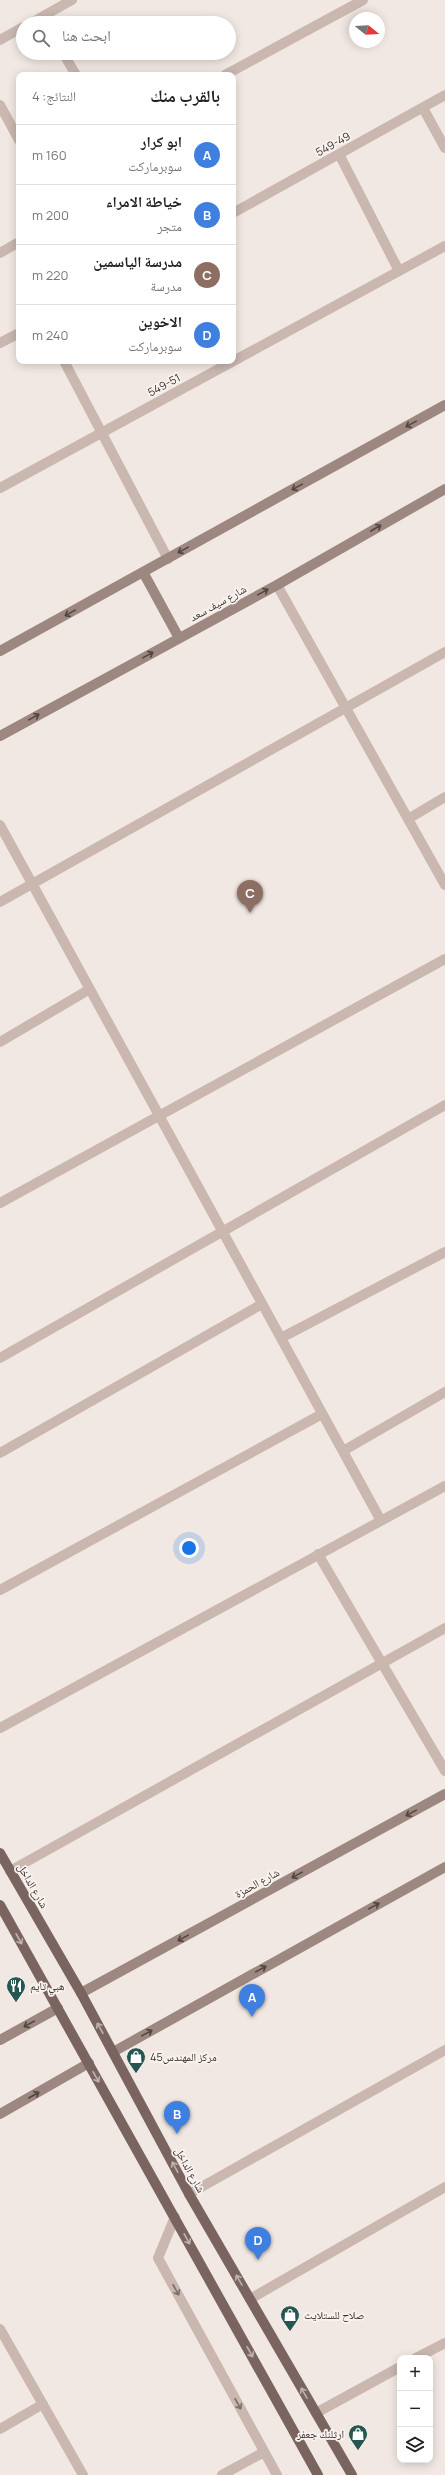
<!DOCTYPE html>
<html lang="ar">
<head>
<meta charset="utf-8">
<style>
	body { margin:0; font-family:Manrope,"Noto Naskh Arabic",sans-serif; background:#f6f6f6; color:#202124; direction:rtl }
	.controls { position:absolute; right:12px; bottom:12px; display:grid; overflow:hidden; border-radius:8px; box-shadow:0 2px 10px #0003 }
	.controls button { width:36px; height:36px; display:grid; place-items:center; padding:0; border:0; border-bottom:1px solid #e0e0e0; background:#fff; color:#202124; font:20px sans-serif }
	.compass { position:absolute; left:349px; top:12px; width:36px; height:36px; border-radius:50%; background:#fff; box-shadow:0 2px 10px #0003; rotate:108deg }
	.you { position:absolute; left:189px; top:1548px; width:14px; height:14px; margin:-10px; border:3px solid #fff; border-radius:50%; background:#1a73e8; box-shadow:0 0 0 6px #1a73e833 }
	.badge { display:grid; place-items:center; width:26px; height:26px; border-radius:50%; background:#0b8043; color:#fff; font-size:13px; font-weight:700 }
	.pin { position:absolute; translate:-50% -33px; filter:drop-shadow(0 1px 2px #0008) }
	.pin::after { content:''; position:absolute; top:21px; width:14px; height:12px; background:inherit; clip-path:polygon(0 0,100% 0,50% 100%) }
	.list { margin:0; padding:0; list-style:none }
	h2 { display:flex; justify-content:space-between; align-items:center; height:52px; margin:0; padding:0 16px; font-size:17px }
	h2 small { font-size:13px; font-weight:400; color:#757577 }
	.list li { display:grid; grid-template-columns:26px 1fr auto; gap:12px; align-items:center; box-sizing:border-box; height:60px; padding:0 16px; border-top:1px solid #e0e0e0 }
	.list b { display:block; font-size:15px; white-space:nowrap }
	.list p { margin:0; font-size:13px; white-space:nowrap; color:#757577 }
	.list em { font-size:13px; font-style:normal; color:#757577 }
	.icon { flex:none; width:22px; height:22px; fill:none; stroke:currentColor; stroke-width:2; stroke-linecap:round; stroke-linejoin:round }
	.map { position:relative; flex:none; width:445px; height:2475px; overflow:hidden; direction:ltr }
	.search { position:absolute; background:#fff; box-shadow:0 2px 10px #0003; left:16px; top:16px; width:220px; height:44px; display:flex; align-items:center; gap:10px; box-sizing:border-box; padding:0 14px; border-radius:22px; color:#757577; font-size:15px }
	.panel { position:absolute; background:#fff; box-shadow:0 2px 10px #0003; left:16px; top:72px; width:220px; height:292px; border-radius:8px; direction:rtl }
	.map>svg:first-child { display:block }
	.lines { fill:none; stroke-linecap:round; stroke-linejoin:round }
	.street { stroke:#c9b7b0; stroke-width:10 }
	.secondary { stroke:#9d8781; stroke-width:10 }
	.primary { stroke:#796460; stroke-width:10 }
	.oneway { stroke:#524542 }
	.oneway2 { stroke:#bfb3af }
	.oneway3 { stroke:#7a6c68 }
	.labels { text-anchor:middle; stroke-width:3.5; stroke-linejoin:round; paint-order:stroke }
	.street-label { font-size:11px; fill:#392f2d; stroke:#f9f3ef }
	.poi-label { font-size:11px; fill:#392f2d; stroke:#f9f3ef; text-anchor:start }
</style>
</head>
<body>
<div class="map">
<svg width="445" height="2475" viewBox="0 0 445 2475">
	<rect width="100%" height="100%" fill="#f2e8e3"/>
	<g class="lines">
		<path class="street" d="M31,23L72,0
			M0,40L23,27
			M63,53L76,75
			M225,75L363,0
			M0,105L19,140
			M423,108L445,148
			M339,154L399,271
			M233,213L445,95
			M0,253L19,242
			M0,343L19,333
			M64,361L168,559
			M0,488L445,246
			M277,585L445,885
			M408,819L445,797
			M0,825L380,1519
			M0,902L445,652
			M0,1042L90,989
			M0,1203L445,959
			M281,1338L445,1252
			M0,1358L445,1105
			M343,1451L445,1392
			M0,1453L262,1304
			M318,1554L445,1771
			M0,1590L322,1414
			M0,1728L445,1486
			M10,1871L445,1628
			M189,2194L445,2050
			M175,2217L158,2258L277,2475
			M250,2299L445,2187
			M0,2329L83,2475
			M416,2358L445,2343
			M316,2413L400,2367
			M0,2429L43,2404
			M222,2475L264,2452"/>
		<path class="secondary" d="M143,572L179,638
			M0,651L445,405
			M0,736L277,585L445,489
			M81,1993L445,1794
			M0,2040L58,2008
			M113,2052L445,1867
			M0,2114L89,2063"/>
		<path class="primary" d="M0,1853L81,1993L189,2194L352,2475
			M0,1905L318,2475"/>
	</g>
	<defs><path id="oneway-shaft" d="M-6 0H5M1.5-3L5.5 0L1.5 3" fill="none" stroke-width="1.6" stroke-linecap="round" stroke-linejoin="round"/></defs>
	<g class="oneway">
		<use href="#oneway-shaft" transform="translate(411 424) rotate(151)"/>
		<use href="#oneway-shaft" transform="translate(297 487) rotate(151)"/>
		<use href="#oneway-shaft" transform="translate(376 528) rotate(-30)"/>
		<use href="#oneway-shaft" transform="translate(183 550) rotate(151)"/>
		<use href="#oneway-shaft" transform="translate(263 592) rotate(-29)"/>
		<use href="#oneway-shaft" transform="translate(70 613) rotate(151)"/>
		<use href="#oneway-shaft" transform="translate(148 655) rotate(-29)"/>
		<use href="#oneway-shaft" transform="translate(34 717) rotate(-29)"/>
		<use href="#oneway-shaft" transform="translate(411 1813) rotate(151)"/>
		<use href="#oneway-shaft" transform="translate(297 1875) rotate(151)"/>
		<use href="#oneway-shaft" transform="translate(374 1906) rotate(-29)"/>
		<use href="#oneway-shaft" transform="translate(183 1938) rotate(151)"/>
		<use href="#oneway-shaft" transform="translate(261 1969) rotate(-29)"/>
		<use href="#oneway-shaft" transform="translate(29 2024) rotate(151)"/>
		<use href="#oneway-shaft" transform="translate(147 2033) rotate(-29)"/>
		<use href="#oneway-shaft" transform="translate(34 2095) rotate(-30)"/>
	</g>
	<g class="oneway2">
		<use href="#oneway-shaft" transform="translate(19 1939) rotate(61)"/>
		<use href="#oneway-shaft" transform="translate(100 2028) rotate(-119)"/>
		<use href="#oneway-shaft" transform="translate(96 2077) rotate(61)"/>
		<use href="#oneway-shaft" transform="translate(175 2167) rotate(-118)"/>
		<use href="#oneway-shaft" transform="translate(187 2239) rotate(61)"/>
		<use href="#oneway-shaft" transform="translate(239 2280) rotate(-120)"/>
		<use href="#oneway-shaft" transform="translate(250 2352) rotate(61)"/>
		<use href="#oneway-shaft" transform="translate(304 2393) rotate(-120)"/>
	</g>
	<g class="oneway3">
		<use href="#oneway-shaft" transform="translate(176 2290) rotate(61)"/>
		<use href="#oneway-shaft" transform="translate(238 2404) rotate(61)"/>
	</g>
	<defs>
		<symbol id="restaurant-pin" viewBox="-11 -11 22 30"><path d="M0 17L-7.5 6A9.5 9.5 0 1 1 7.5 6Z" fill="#265652" stroke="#f9f3ef"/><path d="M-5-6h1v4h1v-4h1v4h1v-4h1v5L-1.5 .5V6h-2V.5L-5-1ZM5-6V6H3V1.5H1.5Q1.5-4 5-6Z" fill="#fff"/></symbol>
		<symbol id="shop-pin" viewBox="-11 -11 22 30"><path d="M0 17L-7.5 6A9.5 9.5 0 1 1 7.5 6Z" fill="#265652" stroke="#f9f3ef"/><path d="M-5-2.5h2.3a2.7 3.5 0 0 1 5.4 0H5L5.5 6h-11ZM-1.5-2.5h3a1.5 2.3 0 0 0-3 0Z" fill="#fff"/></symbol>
	</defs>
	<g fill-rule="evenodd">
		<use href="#restaurant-pin" x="5" y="1975" width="22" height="30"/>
		<use href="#shop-pin" x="125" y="2046" width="22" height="30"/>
		<use href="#shop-pin" x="279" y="2304" width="22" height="30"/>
		<use href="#shop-pin" x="347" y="2423" width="22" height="30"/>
	</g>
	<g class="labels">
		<g class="street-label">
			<text transform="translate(333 144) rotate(-29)" y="4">549-49</text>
			<text transform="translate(164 385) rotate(-28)" y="4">549-51</text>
			<text transform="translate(218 603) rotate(-29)" y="4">شارع سيف سعد</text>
			<text transform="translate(257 1883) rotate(-29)" y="4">شارع الحمزة</text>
			<text transform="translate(33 1886) rotate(60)" y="4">شارع الداخل</text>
			<text transform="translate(190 2170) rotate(61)" y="4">شارع الداخل</text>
		</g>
		<g class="poi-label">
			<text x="30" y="1990">هبي تايم</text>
			<text x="150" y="2061">مركز المهندس45</text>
			<text x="304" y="2319">صلاح للستلايت</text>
			<text x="344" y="2438" text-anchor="end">ارثلنك جعفر</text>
		</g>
	</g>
</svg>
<div class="controls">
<button>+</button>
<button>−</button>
<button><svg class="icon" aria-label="layers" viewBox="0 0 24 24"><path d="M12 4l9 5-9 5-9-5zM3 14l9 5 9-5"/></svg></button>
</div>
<svg class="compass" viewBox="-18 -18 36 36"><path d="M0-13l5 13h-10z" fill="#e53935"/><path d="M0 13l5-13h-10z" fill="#757577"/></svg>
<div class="you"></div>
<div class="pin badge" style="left:252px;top:2017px;background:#3f7fe0">A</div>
<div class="pin badge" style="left:177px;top:2134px;background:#3f7fe0">B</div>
<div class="pin badge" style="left:250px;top:913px;background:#8d6e63">C</div>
<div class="pin badge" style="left:258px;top:2260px;background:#3f7fe0">D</div>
<div class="search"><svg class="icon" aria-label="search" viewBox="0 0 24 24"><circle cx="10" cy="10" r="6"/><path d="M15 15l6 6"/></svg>ابحث هنا</div>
<section class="panel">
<h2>بالقرب منك<small>النتائج: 4</small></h2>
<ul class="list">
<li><span class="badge" style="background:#3f7fe0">A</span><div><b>ابو كرار</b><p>سوبرماركت</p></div><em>160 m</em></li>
<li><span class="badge" style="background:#3f7fe0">B</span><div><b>خياطة الامراء</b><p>متجر</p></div><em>200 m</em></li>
<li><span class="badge" style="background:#8d6e63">C</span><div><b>مدرسة الياسمين</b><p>مدرسة</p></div><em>220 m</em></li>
<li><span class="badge" style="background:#3f7fe0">D</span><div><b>الاخوين</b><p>سوبرماركت</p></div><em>240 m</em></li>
</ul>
</section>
</div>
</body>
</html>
